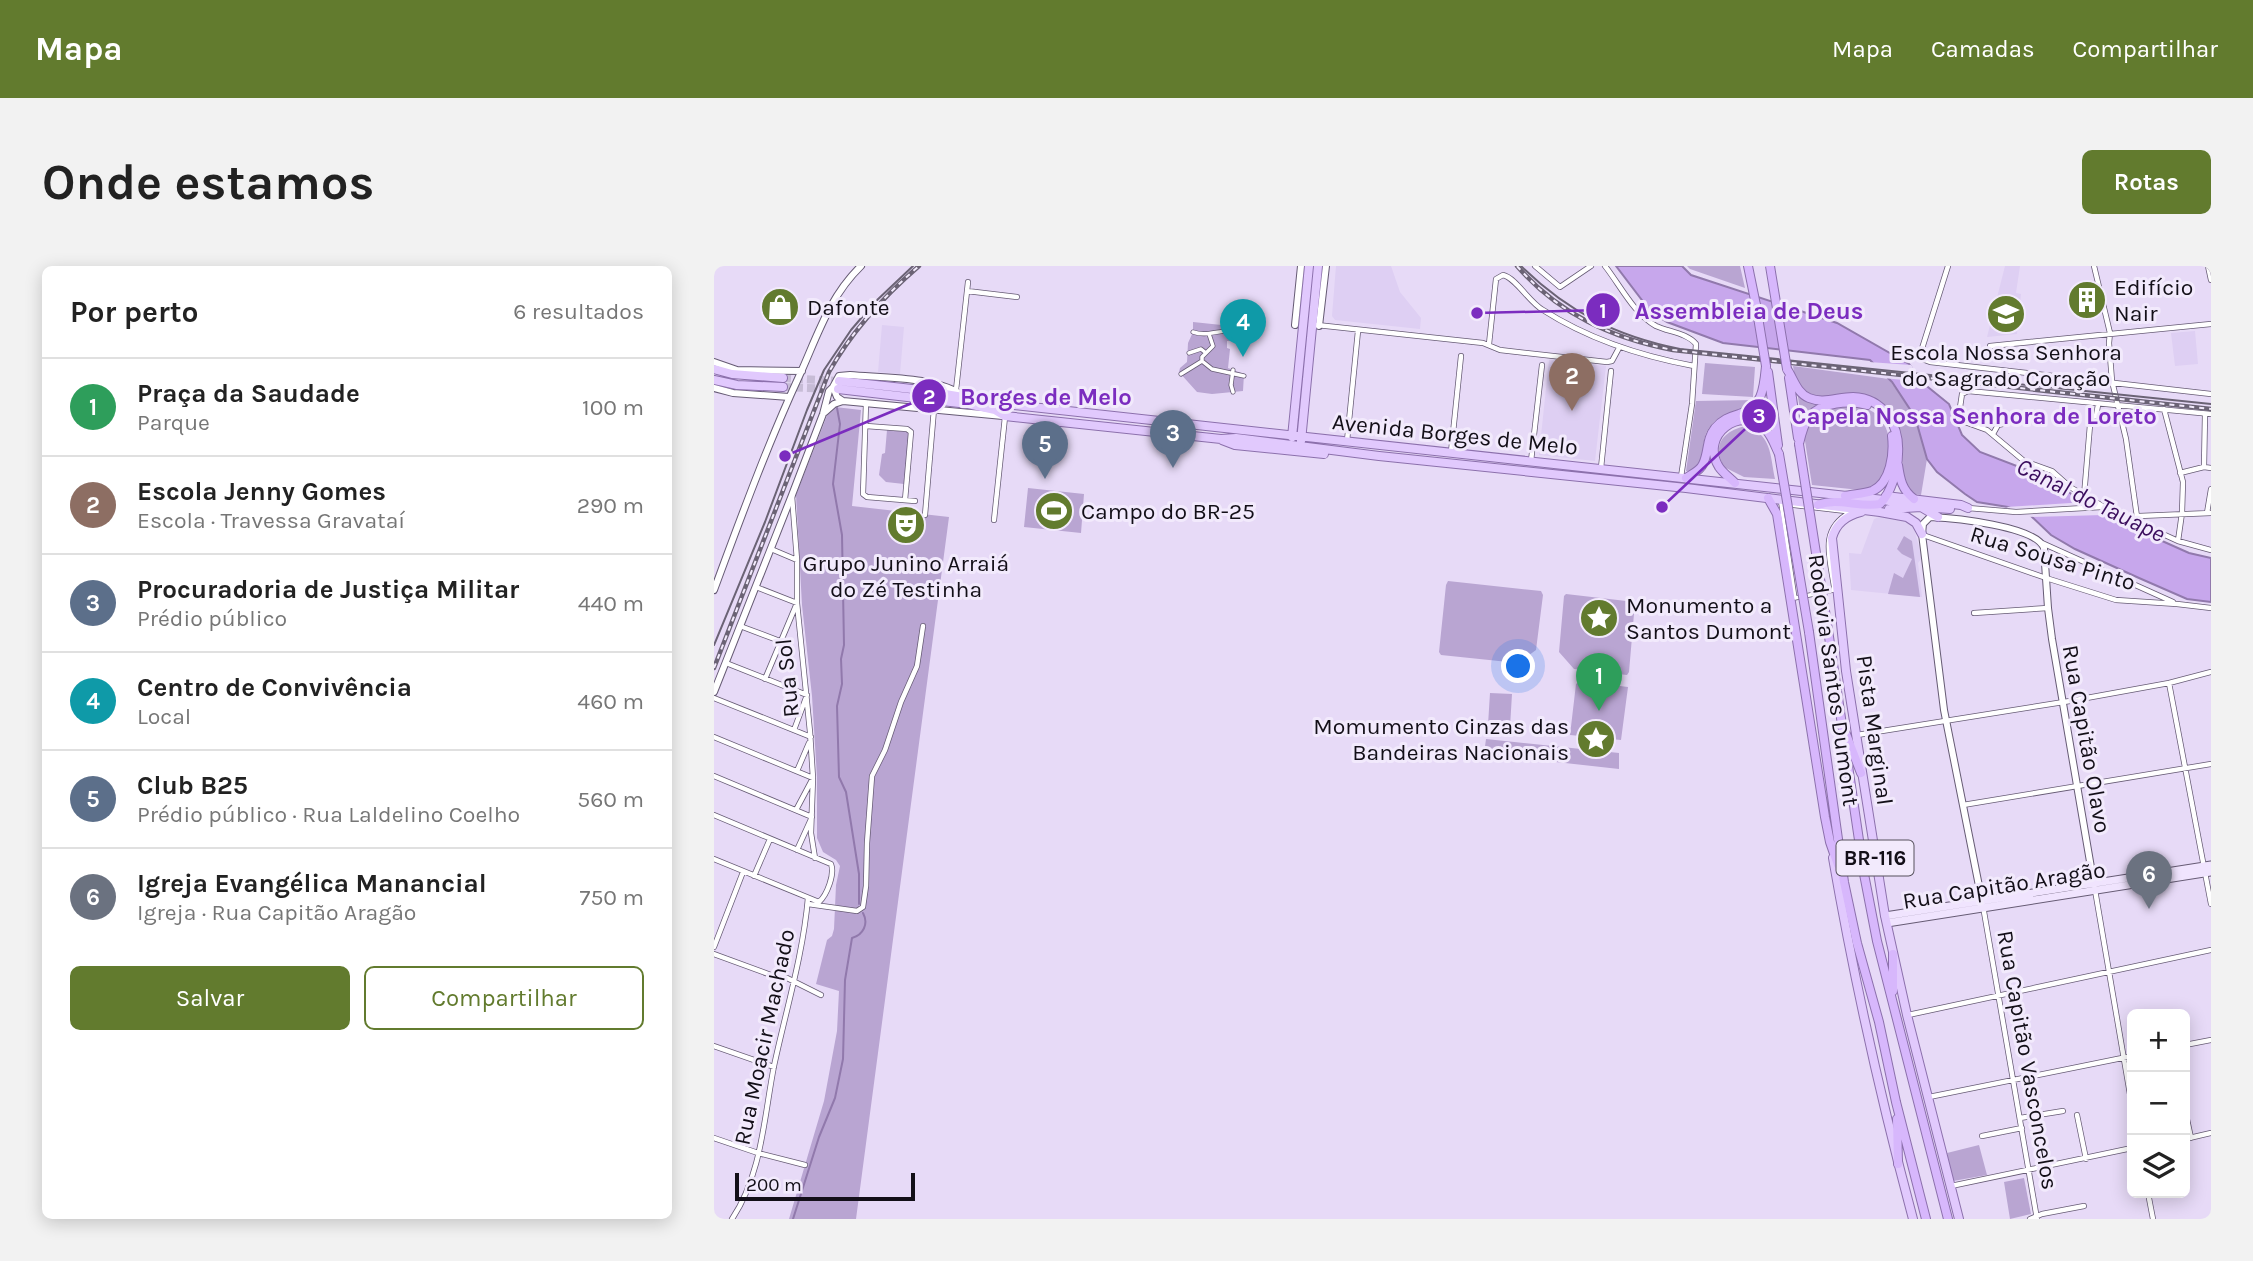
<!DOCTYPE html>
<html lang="pt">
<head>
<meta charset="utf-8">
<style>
	body { margin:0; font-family:Karla,sans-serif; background:#f2f2f2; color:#222 }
	.controls { position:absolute; right:21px; bottom:21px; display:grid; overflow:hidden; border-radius:10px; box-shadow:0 4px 18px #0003 }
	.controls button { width:63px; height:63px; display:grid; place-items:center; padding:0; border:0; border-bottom:2px solid #e0e0e0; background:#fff; color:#222; font:35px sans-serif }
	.scale { position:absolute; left:21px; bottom:18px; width:180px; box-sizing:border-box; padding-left:7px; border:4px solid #130f18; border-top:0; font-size:19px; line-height:24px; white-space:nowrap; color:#130f18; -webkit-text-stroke:5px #f2eafc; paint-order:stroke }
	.you { position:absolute; left:805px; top:401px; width:24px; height:24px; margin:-18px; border:5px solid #fff; border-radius:50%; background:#1a73e8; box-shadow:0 0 0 10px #1a73e833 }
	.badge { display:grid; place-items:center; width:46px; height:46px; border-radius:50%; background:#627b2e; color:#fff; font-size:23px; font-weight:700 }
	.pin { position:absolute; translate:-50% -58px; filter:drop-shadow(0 2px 4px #0008) }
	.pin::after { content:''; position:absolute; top:37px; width:24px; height:21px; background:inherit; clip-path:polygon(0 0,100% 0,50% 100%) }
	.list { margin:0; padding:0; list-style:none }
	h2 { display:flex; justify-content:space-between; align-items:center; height:91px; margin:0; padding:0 28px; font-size:30px }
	h2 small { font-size:23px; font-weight:400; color:#767676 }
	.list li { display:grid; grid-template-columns:46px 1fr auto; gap:21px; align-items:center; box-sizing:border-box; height:98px; padding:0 28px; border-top:2px solid #e0e0e0 }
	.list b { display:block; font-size:26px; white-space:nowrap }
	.list p { margin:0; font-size:23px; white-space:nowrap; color:#767676 }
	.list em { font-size:23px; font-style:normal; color:#767676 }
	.actions { display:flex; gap:14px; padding:21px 28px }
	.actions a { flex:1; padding:16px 0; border:2px solid #627b2e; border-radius:10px; text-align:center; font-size:24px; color:#627b2e }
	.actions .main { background:#627b2e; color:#fff }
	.icon { flex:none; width:38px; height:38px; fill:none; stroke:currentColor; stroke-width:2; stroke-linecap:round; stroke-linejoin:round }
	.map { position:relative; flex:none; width:1497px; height:953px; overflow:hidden; border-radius:10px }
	header { display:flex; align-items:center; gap:42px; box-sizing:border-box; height:98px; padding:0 35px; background:#627b2e; color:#fff }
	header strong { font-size:33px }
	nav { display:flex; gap:38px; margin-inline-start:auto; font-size:24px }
	.intro { display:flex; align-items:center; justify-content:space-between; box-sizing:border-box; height:168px; padding:0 42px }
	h1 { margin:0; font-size:49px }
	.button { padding:18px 32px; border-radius:10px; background:#627b2e; color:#fff; font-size:24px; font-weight:700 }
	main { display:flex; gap:42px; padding:0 42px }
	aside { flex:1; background:#fff; border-radius:10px; box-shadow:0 4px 18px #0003 }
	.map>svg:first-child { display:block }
	.built { fill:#decff3 }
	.green { fill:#b9a5d2 }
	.water { fill:#c7a7ec; stroke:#9179ac; stroke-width:2 }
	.pier { fill:#e7daf7 }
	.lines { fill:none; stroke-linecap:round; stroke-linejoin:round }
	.stream { stroke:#9179ac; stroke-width:2 }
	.primary-tunnel { stroke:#c7bcd6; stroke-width:8; stroke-dasharray:8 4; stroke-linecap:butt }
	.pedestrian-casing { stroke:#665b74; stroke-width:5 }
	.minor-casing { stroke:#665b74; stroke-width:6 }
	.tertiary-casing { stroke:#665b74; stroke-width:8 }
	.secondary-casing { stroke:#665b74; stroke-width:9 }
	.primary-casing { stroke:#8c70ac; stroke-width:10 }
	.trunk-casing { stroke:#8c70ac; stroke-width:10 }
	.pedestrian { stroke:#fff; stroke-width:3.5 }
	.minor { stroke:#fff; stroke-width:4.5 }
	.tertiary { stroke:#fff; stroke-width:6 }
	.secondary { stroke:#f0e4fe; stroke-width:7 }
	.primary { stroke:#e1c9fd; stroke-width:8 }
	.trunk { stroke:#d7b7fc; stroke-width:8 }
	.tram { stroke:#6b6375; stroke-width:2 }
	.rail-casing { stroke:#6b6375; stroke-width:4.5 }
	.rail { stroke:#f2eafc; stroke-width:2; stroke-dasharray:5; stroke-linecap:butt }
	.trunk-bridge-casing { stroke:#8c70ac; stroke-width:10; stroke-linecap:butt }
	.trunk-bridge { stroke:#d7b7fc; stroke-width:8 }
	.labels { text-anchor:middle; stroke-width:6; stroke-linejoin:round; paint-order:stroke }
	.shield { fill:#f2eafc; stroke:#56515c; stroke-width:2 }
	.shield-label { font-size:21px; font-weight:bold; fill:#130f18 }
	.poi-label { font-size:23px; fill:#130f18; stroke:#f2eafc; text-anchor:start }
	.street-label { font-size:23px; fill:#130f18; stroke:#f2eafc }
	.water-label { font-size:24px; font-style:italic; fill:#3b0d5d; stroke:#f2eafc }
	.leader { fill:none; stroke:#7b2cbf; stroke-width:2.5 }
	.callout-dot { fill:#7b2cbf; stroke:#f2eafc; stroke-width:2.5 }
	.mark-label { font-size:21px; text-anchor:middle; font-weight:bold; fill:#fff }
	.callout-label { font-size:24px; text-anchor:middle; font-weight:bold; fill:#7b2cbf; stroke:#f2eafc; stroke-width:6; stroke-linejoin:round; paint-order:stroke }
</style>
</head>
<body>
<header>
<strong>Mapa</strong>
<nav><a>Mapa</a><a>Camadas</a><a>Compartilhar</a></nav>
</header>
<div class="intro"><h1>Onde estamos</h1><a class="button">Rotas</a></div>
<main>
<aside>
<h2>Por perto<small>6 resultados</small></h2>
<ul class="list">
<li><span class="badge" style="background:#2e9e5b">1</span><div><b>Praça da Saudade</b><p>Parque</p></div><em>100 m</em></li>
<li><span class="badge" style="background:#8d6e63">2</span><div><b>Escola Jenny Gomes</b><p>Escola · Travessa Gravataí</p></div><em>290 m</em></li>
<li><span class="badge" style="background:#5c6f8a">3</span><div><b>Procuradoria de Justiça Militar</b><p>Prédio público</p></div><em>440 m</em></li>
<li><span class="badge" style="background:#0f9aa8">4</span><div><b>Centro de Convivência</b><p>Local</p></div><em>460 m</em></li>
<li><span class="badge" style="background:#5c6f8a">5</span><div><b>Club B25</b><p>Prédio público · Rua Laldelino Coelho</p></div><em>560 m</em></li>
<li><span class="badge" style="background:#6b7280">6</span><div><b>Igreja Evangélica Manancial</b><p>Igreja · Rua Capitão Aragão</p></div><em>750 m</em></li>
</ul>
<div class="actions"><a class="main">Salvar</a><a>Compartilhar</a></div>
</aside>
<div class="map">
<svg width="1497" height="953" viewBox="0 0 1497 953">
	<rect width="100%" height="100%" fill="#e7daf7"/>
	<path class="built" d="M622,0H677L686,26L707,52L706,63L621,54L618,50Z
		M1291,0H1306L1302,27L1307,28L1303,68L1273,71Z
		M168,59L190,61L186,108L164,106Z
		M1481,65L1484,98L1461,100L1457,67Z
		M835,94L892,100L881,195L825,189Z
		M1167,250L1182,251L1194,256L1199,259L1208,292L1204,297L1208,331L1137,324L1135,287L1147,288L1160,253Z"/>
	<path class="green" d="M973,0H1026L1031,22L976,3Z
		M479,56L517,60L516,75H513V82L516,83L514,102L530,108L529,125L498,128L483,126L465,106L466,102L473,96L474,77L479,66Z
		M991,97L1041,101L1039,131L988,128Z
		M1079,100L1175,113L1201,151L1213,193L1207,229L1198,228C1182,205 1193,187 1185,164C1181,152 1170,143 1161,134L1113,143C1124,141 1135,139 1147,141C1176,147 1181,182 1171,206C1169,211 1165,216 1162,220L1146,224L1098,219Z
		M1041,134C1030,146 1010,145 998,158C983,174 997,189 976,206L972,205L982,135Z
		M121,141L147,144L138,240L235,251L142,953H75L110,835L123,765L125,725L102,718L113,674L118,670L120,663L122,619L126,600L122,594L109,586L103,572V511L98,430L88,339L82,229L114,147Z
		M1031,160C1058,168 1056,189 1061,213L1030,211L1010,201C998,179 1008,166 1031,160Z
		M173,164L195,166L190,218L172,216L165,209L168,188L171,187Z
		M314,222L370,228L367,267L310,261Z
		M1190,270L1198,275L1206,331L1174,328L1180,307L1189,312L1198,293L1188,288L1183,283Z
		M734,315L827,325L829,329L822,384L804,397L727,389L725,386L732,319Z
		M852,328L921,336L915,406L913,409L860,403L845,386L850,330Z
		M866,415L914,421L907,474L856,469L862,418Z
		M776,427L798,428L796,461L774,459Z
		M772,473L905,487V503L770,488Z
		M1265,879L1273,909L1239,915L1233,887Z
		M1310,912L1317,948L1296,953L1290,916Z"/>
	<path class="water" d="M902,0H968L977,9L1123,57L1195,98L1209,117L1235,138L1248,169L1266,186L1329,210L1342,216L1370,238L1399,253L1475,287L1497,292V336L1473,333L1425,312L1361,283L1337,269L1317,250L1294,241L1263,236L1251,228L1223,206L1213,193L1201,151L1178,116L1156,94L1009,77L953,56L937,46Z"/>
	<path class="pier" d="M1155,96L1197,99L1210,116L1169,112Z
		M1372,236L1389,245V249L1314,251L1292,241Z"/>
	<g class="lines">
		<path class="stream" d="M123,142L126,158L119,218L128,269L130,379L127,393L128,418L123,440L125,511L132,526L145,608V638
			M79,953L105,871L121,832L129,793L131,714L138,672C149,669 155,658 149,647"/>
		<path class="primary-tunnel" d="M69,112L125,115
			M69,121L122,123"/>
		<defs>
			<path id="pedestrian" d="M479,66C493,71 503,64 517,65
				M495,68L499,80L488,91V95L498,103L530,110
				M475,87L487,83L492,87
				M467,108L488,95
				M519,126L517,119L519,104
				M1067,238L1136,246C1103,264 1116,293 1120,324L1081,332Z"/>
			<path id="minor" d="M821,0L846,21L877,0
				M891,0C906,19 920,48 942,60C955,66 973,67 982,78L978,138L967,211
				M1234,0L1205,92L1216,96L1497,128
				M1380,0L1396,67L1395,77L1398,115L1412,173L1424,258
				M1494,0L1497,14
				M253,25L303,31
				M603,59L769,77L786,84L893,96L898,95L905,82
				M775,78L782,13L789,9C802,12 815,36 829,44C876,74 926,90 980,100
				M1276,80L1497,58
				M242,124L254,16
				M152,137L149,228L153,231L201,235
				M1450,143L1469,216L1468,247L1464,275
				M1497,148L1254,125L1248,128L1245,148L1248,155L1273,164L1310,195L1338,205L1356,221L1392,242L1464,275L1497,284
				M152,160L193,163L197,166L191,234
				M1279,168L1284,159L1293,157
				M633,175L644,65
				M737,186L747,90
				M817,195L828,99
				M1490,201L1491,148
				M887,202L897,105
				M1466,207L1490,201L1497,202
				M78,230L83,294V337L96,466L99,512L97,567L101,592
				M1370,230L1376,159L1378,151L1382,150L1384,139
				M1254,242L1302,246L1388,241
				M1493,247L1497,223
				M211,249L220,143
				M1425,250L1497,247
				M280,254L291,151
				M1209,269L1332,312L1402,334L1463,338L1497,342
				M1328,277L1459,336
				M57,283L83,294
				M42,321L83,337L51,413
				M1260,347L1334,342
				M26,360L66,375
				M12,397L93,429L80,464
				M1455,417L1497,638
				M0,432L97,471
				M1143,469L1356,435L1455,417L1497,406
				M0,471L99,512L82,544
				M83,505L95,477
				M0,510L98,551L83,584
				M1249,539L1497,498
				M0,549L117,598C121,608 113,629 105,636L0,593
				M40,610L56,573
				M1381,624L1418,840
				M94,638L143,645L149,641L152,620L153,577L158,510L171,484L187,436L203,400L209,360
				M1269,640L1323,953
				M0,681L29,606
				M0,688L57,709L73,712L107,729
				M1194,749L1497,684
				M1471,779L1497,774
				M0,780L60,801
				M1215,831L1418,790
				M1471,844L1477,872
				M1363,849L1372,893
				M1306,852L1349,845
				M1268,870L1308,862
				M0,872L44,887L91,899
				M1471,873L1497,867
				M1237,920L1418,882
				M1434,927L1439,953
				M18,953C48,908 50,851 60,800C72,744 89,689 94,632
				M1316,953L1328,948L1370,940"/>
			<path id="tertiary" d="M581,59L587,0
				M605,60L612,0
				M0,96L23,104L88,105
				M0,122L19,127L75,131
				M251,131C223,110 170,112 136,109L125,110L119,121L123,131L129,135L289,150
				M111,146L120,138L129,135
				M0,324C27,251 54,177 87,106C104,68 116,30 147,0
				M0,426L78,229L109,148L115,125L119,121
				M1268,635L1230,444L1208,268L1209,258L1216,251C1239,252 1322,260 1330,282L1334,342L1338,373L1380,619"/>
			<path id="secondary" d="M1171,650L1497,599
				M1173,657L1497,606"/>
			<path id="primary" d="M0,103L18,108L69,112
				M0,114L23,119L69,121
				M125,115L207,124L291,138L1170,234L1207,241L1224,251
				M124,123L254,138L281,144L291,150L507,173L522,172L665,190L972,222L1166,246L1193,251L1202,257L1208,268
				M578,171L595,0
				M508,174L521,179L610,188
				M587,175L604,0
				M1172,230L1247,239L1254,242
				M1175,243L1207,241L1236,243
				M1147,246C1132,250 1122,257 1118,272L1132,405L1171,650L1193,749L1245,953
				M1119,592C1140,713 1167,834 1199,953"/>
			<path id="trunk" d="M1034,0L1042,39
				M1073,103C1080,114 1083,127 1095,132C1109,138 1124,131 1139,131C1170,132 1186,160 1184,188C1184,204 1177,227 1166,238C1145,242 1124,231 1104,239
				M1054,106L1064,179
				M1075,112L1084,172
				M1085,178C1087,169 1089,159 1095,151C1107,136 1136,134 1153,139
				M1184,199C1186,213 1188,224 1200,233
				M972,212C978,208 986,205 989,198C995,186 992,173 1001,162C1008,154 1015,151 1025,148C1049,142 1050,121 1052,100
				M1021,217C1016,212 1009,207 1005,201C985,169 1027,138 1052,164C1058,170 1061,180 1065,188
				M1131,230C1139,228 1150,228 1158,225C1177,217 1180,187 1178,170
				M1054,232L1063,248L1111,551L1116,576L1124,599
				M1114,364L1150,608L1163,675L1234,953
				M1095,366L1130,616L1143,677L1165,756L1182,836L1212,953
				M1132,468L1147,507
				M1179,725V688
				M1183,853L1184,898"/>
		</defs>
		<use href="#pedestrian" class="pedestrian-casing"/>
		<use href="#minor" class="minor-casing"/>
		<use href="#tertiary" class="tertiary-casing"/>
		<use href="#secondary" class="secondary-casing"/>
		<use href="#primary" class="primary-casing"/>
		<use href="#trunk" class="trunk-casing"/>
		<use href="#pedestrian" class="pedestrian"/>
		<use href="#minor" class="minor"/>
		<use href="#tertiary" class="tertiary"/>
		<use href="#secondary" class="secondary"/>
		<use href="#primary" class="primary"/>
		<use href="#trunk" class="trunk"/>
		<path class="tram" d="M807,0C854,46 902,70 966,83L1497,138
			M0,379L51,256L93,144L110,104L137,64L161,36L199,0"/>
		<defs>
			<path id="rail" d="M803,0C845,48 897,72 959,84L1497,143
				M0,402L115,106C138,65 169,31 205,0"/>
		</defs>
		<use href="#rail" class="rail-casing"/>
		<use href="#rail" class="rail"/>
		<defs>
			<path id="trunk-bridge" d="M1056,0L1073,103
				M1042,39L1052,100
				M1085,178L1114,364
				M1065,188L1095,366"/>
		</defs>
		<use href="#trunk-bridge" class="trunk-bridge-casing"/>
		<use href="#trunk-bridge" class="trunk-bridge"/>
	</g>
	<defs>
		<symbol id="building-disc" viewBox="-11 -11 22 22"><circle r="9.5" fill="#627b2e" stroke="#f2eafc"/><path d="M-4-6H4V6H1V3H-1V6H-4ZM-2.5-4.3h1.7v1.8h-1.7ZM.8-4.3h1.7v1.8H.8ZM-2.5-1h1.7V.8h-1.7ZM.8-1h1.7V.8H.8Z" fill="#fff"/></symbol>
		<symbol id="shop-disc" viewBox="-11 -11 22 22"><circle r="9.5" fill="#627b2e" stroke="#f2eafc"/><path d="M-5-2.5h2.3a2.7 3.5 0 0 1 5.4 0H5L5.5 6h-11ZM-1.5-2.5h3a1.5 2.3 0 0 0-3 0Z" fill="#fff"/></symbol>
		<symbol id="school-disc" viewBox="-11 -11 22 22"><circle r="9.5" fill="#627b2e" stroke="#f2eafc"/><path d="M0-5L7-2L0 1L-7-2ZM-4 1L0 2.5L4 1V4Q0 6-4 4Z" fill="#fff"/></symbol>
		<symbol id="stadium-disc" viewBox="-11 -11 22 22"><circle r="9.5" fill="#627b2e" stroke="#f2eafc"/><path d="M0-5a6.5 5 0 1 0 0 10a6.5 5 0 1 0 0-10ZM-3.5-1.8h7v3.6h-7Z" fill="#fff"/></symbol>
		<symbol id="theatre-disc" viewBox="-11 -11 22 22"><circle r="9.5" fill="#627b2e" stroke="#f2eafc"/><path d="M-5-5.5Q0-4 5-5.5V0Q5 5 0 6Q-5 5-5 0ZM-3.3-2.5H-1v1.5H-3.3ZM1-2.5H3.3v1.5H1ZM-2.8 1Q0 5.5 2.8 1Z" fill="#fff"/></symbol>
		<symbol id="sight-disc" viewBox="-11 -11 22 22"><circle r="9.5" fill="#627b2e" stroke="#f2eafc"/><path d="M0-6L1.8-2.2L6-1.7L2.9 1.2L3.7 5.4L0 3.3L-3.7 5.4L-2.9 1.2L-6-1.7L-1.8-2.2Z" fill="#fff"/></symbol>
	</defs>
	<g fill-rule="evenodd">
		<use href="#building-disc" x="1351" y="12" width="44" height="44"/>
		<use href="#shop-disc" x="44" y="19" width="44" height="44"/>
		<use href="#school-disc" x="1270" y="26" width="44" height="44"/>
		<use href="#stadium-disc" x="318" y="223" width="44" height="44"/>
		<use href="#theatre-disc" x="170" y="237" width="44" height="44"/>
		<use href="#sight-disc" x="863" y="330" width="44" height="44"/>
		<use href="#sight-disc" x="860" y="451" width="44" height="44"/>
	</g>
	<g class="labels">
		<rect class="shield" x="1122.5" y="574.5" width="77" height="35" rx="5"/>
		<g class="shield-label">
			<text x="1161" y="599">BR-116</text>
		</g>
		<g class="poi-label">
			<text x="1400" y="29">Edifício<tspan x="1400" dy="26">Nair</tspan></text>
			<text x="93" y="49">Dafonte</text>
			<text x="1292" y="94" text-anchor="middle">Escola Nossa Senhora<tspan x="1292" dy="26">do Sagrado Coração</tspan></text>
			<text x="367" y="253">Campo do BR-25</text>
			<text x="192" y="305" text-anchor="middle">Grupo Junino Arraiá<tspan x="192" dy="26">do Zé Testinha</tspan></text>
			<text x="912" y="347">Monumento a<tspan x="912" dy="26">Santos Dumont</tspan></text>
			<text x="855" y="468" text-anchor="end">Momumento Cinzas das<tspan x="855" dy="26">Bandeiras Nacionais</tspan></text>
		</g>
		<g class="street-label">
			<text transform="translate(741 168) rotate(6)" y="8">Avenida Borges de Melo</text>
			<text transform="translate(1339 292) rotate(17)" y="8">Rua Sousa Pinto</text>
			<text transform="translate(73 412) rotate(-96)" y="8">Rua Sol</text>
			<text transform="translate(1120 414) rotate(82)" y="8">Rodovia Santos Dumont</text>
			<text transform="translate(1161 464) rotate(82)" y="8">Pista Marginal</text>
			<text transform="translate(1373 473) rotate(80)" y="8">Rua Capitão Olavo</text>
			<text transform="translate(1290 619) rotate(-9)" y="8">Rua Capitão Aragão</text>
			<text transform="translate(50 771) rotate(-78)" y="8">Rua Moacir Machado</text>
			<text transform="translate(1314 794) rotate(80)" y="8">Rua Capitão Vasconcelos</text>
		</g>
		<g class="water-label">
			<text transform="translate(1377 234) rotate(26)" y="8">Canal do Tauape</text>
		</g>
	</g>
	<path class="leader" d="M763 47L889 44M71 190L215 130M948 241L1045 150"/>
	<g class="callout-dot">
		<circle cx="763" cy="47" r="7"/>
		<circle cx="71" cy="190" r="7"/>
		<circle cx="948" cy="241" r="7"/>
		<circle cx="889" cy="44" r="18"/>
		<circle cx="215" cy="130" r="18"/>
		<circle cx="1045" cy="150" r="18"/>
	</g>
	<g class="mark-label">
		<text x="889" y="52">1</text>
		<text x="215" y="138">2</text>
		<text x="1045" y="157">3</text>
	</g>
	<g class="callout-label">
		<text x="1035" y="53">Assembleia de Deus</text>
		<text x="332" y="139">Borges de Melo</text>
		<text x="1260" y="158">Capela Nossa Senhora de Loreto</text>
	</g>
</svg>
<div class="controls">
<button>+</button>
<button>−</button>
<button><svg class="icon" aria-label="layers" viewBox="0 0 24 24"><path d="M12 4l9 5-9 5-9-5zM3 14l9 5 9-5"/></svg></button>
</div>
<div class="scale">200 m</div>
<div class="you"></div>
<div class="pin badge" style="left:885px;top:445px;background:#2e9e5b">1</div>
<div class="pin badge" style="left:858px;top:145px;background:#8d6e63">2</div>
<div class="pin badge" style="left:459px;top:202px;background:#5c6f8a">3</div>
<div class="pin badge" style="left:529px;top:91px;background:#0f9aa8">4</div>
<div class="pin badge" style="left:331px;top:213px;background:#5c6f8a">5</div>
<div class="pin badge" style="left:1435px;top:643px;background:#6b7280">6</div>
</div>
</main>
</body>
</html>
